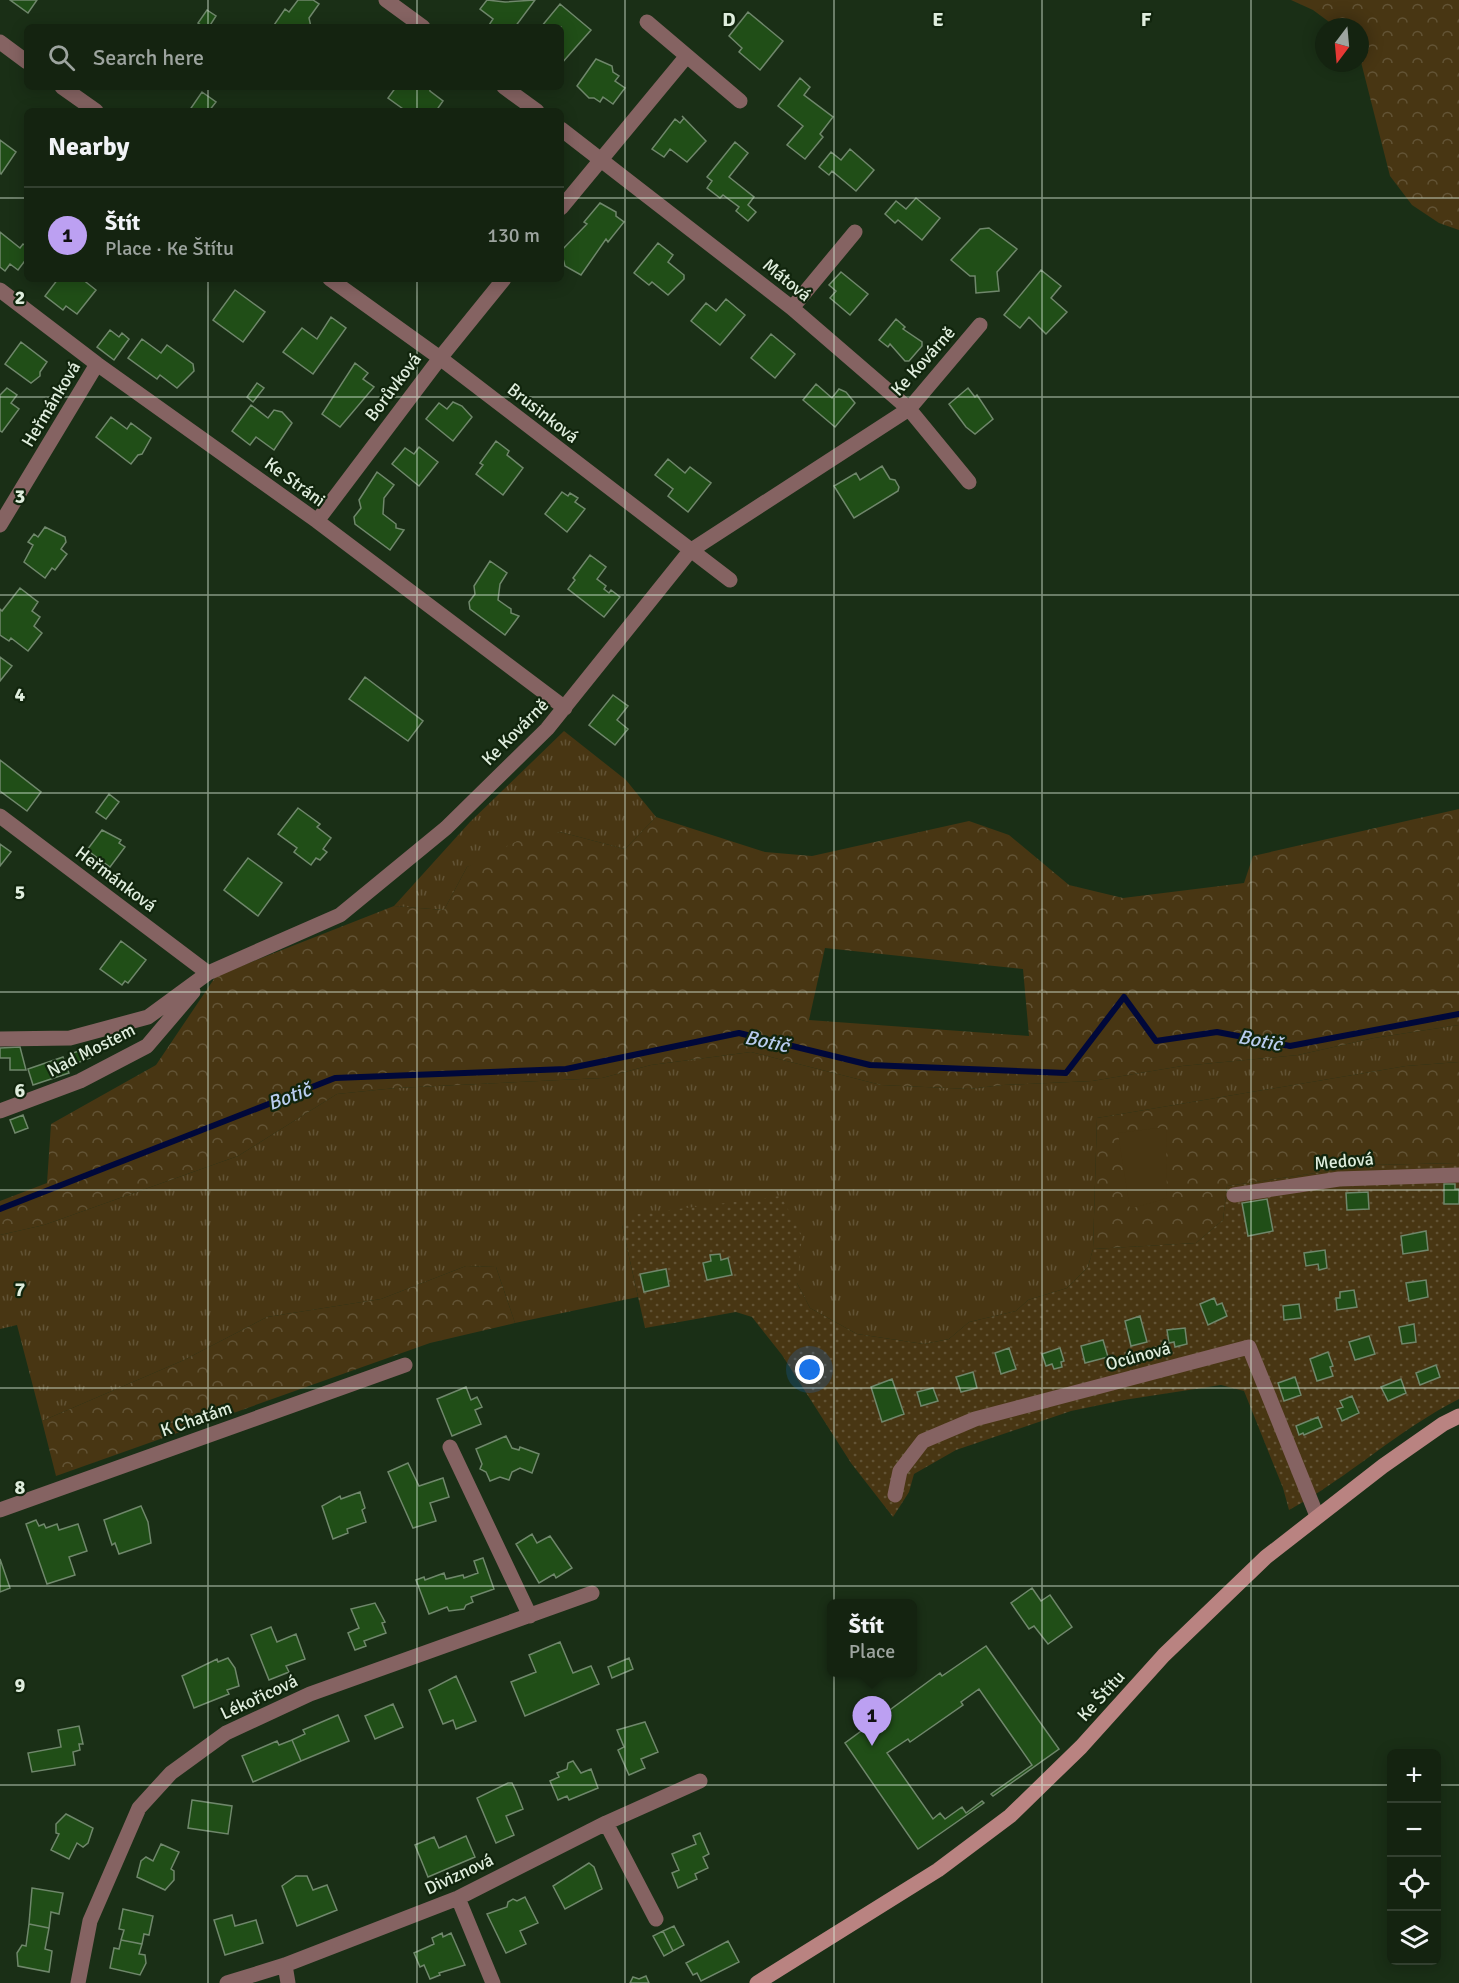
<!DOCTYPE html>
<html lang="en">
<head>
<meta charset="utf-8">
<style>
	body { margin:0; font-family:Signika,sans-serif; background:#1d2b19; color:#f1f3f6 }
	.controls { position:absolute; right:18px; bottom:18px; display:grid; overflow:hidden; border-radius:9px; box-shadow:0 3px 15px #0003 }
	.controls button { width:54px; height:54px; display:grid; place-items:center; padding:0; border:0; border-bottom:2px solid #334030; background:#142310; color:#f1f3f6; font:30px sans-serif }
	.compass { position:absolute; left:1315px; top:18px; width:54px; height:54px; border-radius:50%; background:#142310; box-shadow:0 3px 15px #0003; rotate:196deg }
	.you { position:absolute; left:810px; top:1370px; width:21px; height:21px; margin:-15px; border:4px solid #fff; border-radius:50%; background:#1a73e8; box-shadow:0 0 0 9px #1a73e833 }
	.badge { display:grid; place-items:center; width:39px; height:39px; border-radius:50%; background:#bca0f2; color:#111; font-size:20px; font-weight:700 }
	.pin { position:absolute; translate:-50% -50px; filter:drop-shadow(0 2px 3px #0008) }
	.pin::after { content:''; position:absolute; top:32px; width:21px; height:18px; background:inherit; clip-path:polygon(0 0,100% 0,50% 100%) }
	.popup { position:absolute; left:827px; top:1599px; width:90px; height:78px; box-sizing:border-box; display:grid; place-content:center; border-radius:9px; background:#142310; filter:drop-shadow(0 2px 4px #0005); font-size:20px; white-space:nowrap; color:#9da49f }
	.popup b { font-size:22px; color:#f1f3f6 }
	.popup::after { content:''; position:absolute; left:50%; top:100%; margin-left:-12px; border:12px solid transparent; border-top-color:#142310 }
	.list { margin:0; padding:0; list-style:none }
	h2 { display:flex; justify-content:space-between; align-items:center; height:78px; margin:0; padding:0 24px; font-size:26px }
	h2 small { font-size:20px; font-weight:400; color:#9da49f }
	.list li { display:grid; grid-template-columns:39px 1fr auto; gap:18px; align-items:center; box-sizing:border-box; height:96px; padding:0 24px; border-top:2px solid #334030 }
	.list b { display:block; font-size:22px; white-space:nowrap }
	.list p { margin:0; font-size:20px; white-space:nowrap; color:#9da49f }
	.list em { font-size:20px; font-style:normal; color:#9da49f }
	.icon { flex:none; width:33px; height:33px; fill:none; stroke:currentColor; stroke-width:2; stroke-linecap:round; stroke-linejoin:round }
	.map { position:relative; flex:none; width:1459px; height:1983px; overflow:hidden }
	.search { position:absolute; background:#142310; box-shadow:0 3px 15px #0003; left:24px; top:24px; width:540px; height:66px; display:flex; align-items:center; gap:15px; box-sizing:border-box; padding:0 21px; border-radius:9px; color:#9da49f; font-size:22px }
	.panel { position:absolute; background:#142310; box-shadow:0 3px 15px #0003; left:24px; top:108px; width:540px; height:174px; border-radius:9px }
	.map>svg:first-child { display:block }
	.grass { fill:url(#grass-tufts) }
	.forest { fill:url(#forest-crowns); fill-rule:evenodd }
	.garden { fill:url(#garden-dots) }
	.pitch { fill:#483613 }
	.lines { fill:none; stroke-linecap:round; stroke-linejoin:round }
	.stream { stroke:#00083a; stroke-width:6 }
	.building { fill:#204e17; stroke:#6f876b; stroke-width:1.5 }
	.street { stroke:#856362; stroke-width:15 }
	.secondary { stroke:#b98381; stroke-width:15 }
	.grid { fill:none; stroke:#dfeddd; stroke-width:1.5; stroke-opacity:0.55 }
	.labels { text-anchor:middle; stroke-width:4.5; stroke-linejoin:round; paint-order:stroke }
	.street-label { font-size:18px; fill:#dfeddd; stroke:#11250d }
	.water-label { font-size:20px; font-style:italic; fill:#b9cdef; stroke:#11250d }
	.grid-label { font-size:20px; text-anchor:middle; font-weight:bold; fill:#dfeddd; stroke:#11250d; stroke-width:4.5; stroke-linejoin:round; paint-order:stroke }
</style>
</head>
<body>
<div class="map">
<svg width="1459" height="1983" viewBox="0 0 1459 1983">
	<defs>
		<pattern id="grass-tufts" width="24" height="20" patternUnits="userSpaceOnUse" patternTransform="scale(1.5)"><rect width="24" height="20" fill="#483613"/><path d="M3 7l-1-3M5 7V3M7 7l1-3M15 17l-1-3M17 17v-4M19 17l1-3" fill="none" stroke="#625335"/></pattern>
		<pattern id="forest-crowns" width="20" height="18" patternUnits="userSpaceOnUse" patternTransform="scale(1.5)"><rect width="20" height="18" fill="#483613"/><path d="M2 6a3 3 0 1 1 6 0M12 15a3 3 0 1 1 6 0" fill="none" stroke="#625335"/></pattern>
		<pattern id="garden-dots" width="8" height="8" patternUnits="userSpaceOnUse" patternTransform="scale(1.5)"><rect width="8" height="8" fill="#483613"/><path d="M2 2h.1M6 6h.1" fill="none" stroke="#625335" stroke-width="1.8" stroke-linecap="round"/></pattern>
	</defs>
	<rect width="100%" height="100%" fill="#1a2f16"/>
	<path class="grass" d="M564,731L626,780L656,817L625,849L560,832L467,867L444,910L394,906L470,822Z
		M1459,1025V1062L1406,1066L1097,1118L1093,1249L1088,1267L1067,1288L1028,1300L1016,1311L969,1322L949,1339L924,1344L857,1334L810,1308L797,1283V1266L622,1225L638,1297L515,1323L496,1267L466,1266L381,1299L267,1317L184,1360L42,1421L17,1325L0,1329V1235L44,1225L238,1156L337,1094L396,1088L602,1078L651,1065L751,1052L881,1085L969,1089L1003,1085L1092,1081L1182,1066L1298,1055L1374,1038Z"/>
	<path class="forest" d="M1291,0H1459V230L1439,223L1412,205L1390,176L1360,58V27H1336L1313,10Z
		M1459,809V1025L1374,1038L1298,1055L1182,1066L1092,1081L1003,1085L969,1089L881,1085L751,1052L651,1065L602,1078L396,1088L337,1094L238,1156L44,1225L0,1235V1201L47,1183L51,1124L156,1065L216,976L394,906L444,910L467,867L517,841L560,832L625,849L656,817L765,852L812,856L969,821L1009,835L1069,885L1123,898L1244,883L1253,856ZM825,948L1023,969L1029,1036L809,1020Z
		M1459,1062V1163L1370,1165L1227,1186L1223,1220L1196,1243L1093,1249L1097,1118L1406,1066Z
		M466,1266L496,1267L515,1323L430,1343L56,1476L42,1421L184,1360L267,1317L381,1299Z"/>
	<path class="garden" d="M1459,1163V1399C1398,1430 1349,1477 1289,1510L1283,1488L1244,1391L1221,1385L1124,1400L1071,1411L956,1450L914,1474L909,1492L893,1517L851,1463L782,1355L752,1317L736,1312L645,1328L622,1225L630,1215L781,1196L802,1236L797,1283L810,1308L857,1334L924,1344L949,1339L969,1322L1016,1311L1028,1300L1067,1288L1088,1267L1093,1249L1196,1243L1223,1220L1227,1186L1370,1165Z"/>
	<path class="pitch" d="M1166,1127L1167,1198L1130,1209L1118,1133Z"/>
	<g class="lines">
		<path class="stream" d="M0,1209L335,1078L566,1069L739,1033L870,1065L1066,1073L1124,997L1156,1041L1217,1032L1290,1046L1459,1014"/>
	</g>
	<path class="building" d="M10,0H37L28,13Z
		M298,0H313L319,4L309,18L311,27L274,25L285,9L289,12Z
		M487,0L505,2L535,0L515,27L489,25L493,19L480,9Z
		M560,4L591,30L561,64V27H541Z
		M207,10L216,16L209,27H204L198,23Z
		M748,12L783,41L760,70L739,52L742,48L729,36Z
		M596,59L612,66L613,72L619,76L615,81L625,88L613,104L603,97L600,102L594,98H589L577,86Z
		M800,78L810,87L804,95L833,117L820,134L823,137L805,159L787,145L803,126L778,106Z
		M396,87H429L430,91L443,101L436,111H406L388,98Z
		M202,92L216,102L209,111H189Z
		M682,116L706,141L687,162L670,149L664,157L652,149L675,119L680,123L684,118Z
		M0,140L16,152L1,174L0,173Z
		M735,142L748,153L729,177L754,197L748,205L756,212L748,221L736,211L739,207L723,195L720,198L707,188L712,181L707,177Z
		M850,149L874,170L856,191L832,171L829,175L819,167L831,152L841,160Z
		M916,198L940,218L922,240L898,220L895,223L885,214L896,201L906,209Z
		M600,203L616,212V216L624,222L608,242L606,239L581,275L565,266L561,251L587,224L584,222Z
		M989,228L1017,249L997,272L999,291L976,293L975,276H970L951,260L980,229Z
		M0,232L20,248L23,244L27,247V258L18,270L10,264L5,271L0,267Z
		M658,243L673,255L668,262L684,275V279L668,295L652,282L649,285L634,273Z
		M1041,270L1061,286L1051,298L1067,312L1046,334L1029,317L1020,328L1004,315Z
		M841,272L868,294L850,315L830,298L836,291L829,285Z
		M58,279H82L96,290L77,314L66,306L63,310L45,296Z
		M235,290L265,312L243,342L213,320Z
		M726,299L745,315L720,345L691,321L706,303L716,311Z
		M331,317L346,328L313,374L283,352L302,328L317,339Z
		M896,319L905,327L903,329L922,342V346L909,361H905L890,344L888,347L879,340Z
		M110,330L119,337L122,333L129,339L114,360L97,347Z
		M771,334L795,354L775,378L751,358Z
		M142,339L161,353L167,345L193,364L194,371L177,388L160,375L157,379L128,358Z
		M21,342L47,362L40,372V376L31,383L5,364Z
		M355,363L368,373L363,379L374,387L340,427L322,414Z
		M257,383L264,388L253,402L247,397Z
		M816,384L832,398L839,389L846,392L855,403L835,427L803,400Z
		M7,388L17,395L11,403L19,409L2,432L0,431V395Z
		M968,388L975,397L977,395L993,419L975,434L966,427L949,404Z
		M453,402L462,406L472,417L453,441L426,419L439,403L447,409Z
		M251,405L268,418L274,410L282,412L292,423L274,450L256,437L250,445L232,431Z
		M111,417L127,429L131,423L151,438L142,454L138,455L131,464L96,437Z
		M496,441L509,451L507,455L523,468L503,495L476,474L483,465L480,463Z
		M419,447L438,462L419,486L392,464L405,448L414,454Z
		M668,459L685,473L690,467L711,483L688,512L668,496L673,489L655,475Z
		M882,466L890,479L895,480L899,487L898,491L854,518L834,486L856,473L860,480Z
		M377,472L394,485L384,498L383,514L396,524V528L404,530L390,550L355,524L354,517L361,508L359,500Z
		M562,492L568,496L570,493L578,498L575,502L585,509L567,532L545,514Z
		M45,527L65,537L66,542L61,549L67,554L55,570L52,568L45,578L24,562L33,545L28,542L34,534L38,537Z
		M590,555L606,567L597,579L606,586L604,589L609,593L611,590L620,597L604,617L568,589L575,580L573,578Z
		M490,561L507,573L500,584L498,600L511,609V613L519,616L505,635L470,609L469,602L475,594L474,586Z
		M20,588L38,602L32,611L40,617L34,626L42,633L28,651L11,638L9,641L0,635V609L2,611Z
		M0,657L12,666L0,681Z
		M365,677L423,721L408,741L349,699Z
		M613,695L628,706L617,720L628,729L615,745L589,725Z
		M0,760L41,792L27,811L0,791Z
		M109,794L119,802L106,819L96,812Z
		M298,808L320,824L317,827L331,838L323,849L327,852L320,860L316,858L311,865L294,852L297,848L278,834Z
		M102,830L121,840L119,843L125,847L110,867L87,850Z
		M0,844L11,852L0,866Z
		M248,858L282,883L258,916L224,890Z
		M121,941L146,960L128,983L125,981L122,985L100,969Z
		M20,1047L26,1070H10V1058H0V1048Z
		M88,1048L92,1057L77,1063L73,1053Z
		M63,1057L69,1073L33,1085L28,1069Z
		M23,1115L28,1128L15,1133L10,1120Z
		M1444,1184H1455V1189H1459V1204H1444Z
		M1368,1192L1369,1209L1347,1210L1346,1193Z
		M1267,1199L1273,1231L1248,1236L1242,1203Z
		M1426,1231L1428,1250L1403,1254L1401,1236Z
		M1325,1250L1327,1268L1319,1270L1318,1264L1306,1266L1304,1253Z
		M720,1254L721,1260L728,1258L732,1275L707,1280L703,1263L711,1261L710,1255Z
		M666,1269L669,1286L644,1292L640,1274Z
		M1426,1280L1428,1297L1409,1301L1406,1283Z
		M1354,1290L1357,1307L1337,1310L1336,1298H1340V1292Z
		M1214,1298L1217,1305L1222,1303L1227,1316L1208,1325L1200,1304Z
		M1299,1304L1301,1318L1284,1320L1283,1306Z
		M1140,1316L1147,1342L1131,1346L1125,1321Z
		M1414,1324L1416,1342L1402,1344L1399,1327Z
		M1185,1328L1187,1344L1175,1347L1174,1342L1169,1343L1167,1330Z
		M1369,1336L1375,1354L1355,1360L1349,1342Z
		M1103,1340L1108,1357L1085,1363L1081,1346Z
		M1009,1348L1016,1369L1001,1374L995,1353Z
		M1060,1348L1064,1361L1061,1362L1062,1367L1054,1369L1052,1364L1046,1366L1042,1354Z
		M1328,1352L1333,1366L1330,1367L1333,1376L1317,1381L1310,1359Z
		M1436,1365L1440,1377L1420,1385L1416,1373Z
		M973,1372L977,1388L961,1392L956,1377Z
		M1295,1377L1301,1395L1284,1401L1278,1383Z
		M892,1379L904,1414L882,1422L871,1387Z
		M1401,1379L1406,1393L1388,1401L1381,1387Z
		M466,1387L471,1400L477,1397L482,1407L475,1410L481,1424L452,1436L437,1399Z
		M933,1388L938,1401L921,1406L917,1392Z
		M1352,1396L1359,1413L1342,1421L1337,1409L1343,1407L1340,1401Z
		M1318,1417L1322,1427L1304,1435L1303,1433L1299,1435L1296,1426Z
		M506,1436L512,1448L519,1450L520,1447L539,1454L532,1473L520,1468L512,1472L509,1480L500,1477L490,1481L486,1472L480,1469L482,1464L476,1449Z
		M408,1463L419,1486L443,1478L449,1497L430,1503L436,1521L413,1528L388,1472Z
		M360,1492L365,1508L362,1510L366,1522L347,1529L348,1533L333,1539L322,1506L340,1496L341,1499Z
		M141,1506L148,1522L151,1543L119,1554L115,1543L112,1545L104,1520Z
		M36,1520L39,1526L44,1524L46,1528L57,1524L59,1530L78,1524L87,1551L69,1557L75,1575L47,1584L26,1524Z
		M532,1534L537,1543L550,1536L572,1568L556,1578L554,1574L539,1583L516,1544Z
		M483,1558L494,1589L471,1597L473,1602L466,1605L464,1609L449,1611L447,1607L429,1614L416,1580L424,1577L425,1580L444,1573L446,1579L463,1575L464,1578L478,1573L474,1561Z
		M0,1559L10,1588L0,1592Z
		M1032,1588L1041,1601L1050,1595L1072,1627L1048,1644L1034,1626L1029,1629L1011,1603Z
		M375,1603L385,1622L382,1623L386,1633L364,1641L366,1646L355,1650L348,1633L359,1628L351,1609Z
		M271,1627L277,1642L296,1634L305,1659L286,1666L289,1672L269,1680L251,1635Z
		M560,1642L573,1673L591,1666L599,1684L525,1716L511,1682L536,1672L529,1655Z
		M986,1646L1059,1749L993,1796L991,1794L1032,1765L979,1689L961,1702L963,1705L910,1742L908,1739L887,1753L933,1819L940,1813L945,1819L962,1807L966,1813L982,1801L984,1803L918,1849L845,1743L940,1673L942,1676Z
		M228,1658L235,1668L239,1686L227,1690L229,1694L194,1708L182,1676L217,1659L218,1662Z
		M629,1658L633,1669L612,1678L608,1667Z
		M456,1676L476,1721L456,1729L453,1720L443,1724L429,1690Z
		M393,1704L403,1727L375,1739L365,1716Z
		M338,1715L349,1741L301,1761L292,1740L305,1734L303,1730Z
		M645,1722L658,1752L641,1759L645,1768L629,1775L618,1750L624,1747L617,1730Z
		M79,1726L83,1744H79L80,1750L73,1752L75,1765L32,1772L28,1753L61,1747L58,1730Z
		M292,1740L301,1761L253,1782L242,1756L277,1741L279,1745Z
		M573,1761L581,1773L591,1769L598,1788L569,1800L567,1796L558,1800L550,1781L559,1777L557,1773L567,1769L568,1763Z
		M508,1783H512L516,1791L523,1809L506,1816L514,1835L496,1843L477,1798Z
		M192,1800L232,1806L228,1834L188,1828Z
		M66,1814L93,1828L88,1843L83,1847L77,1843L69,1859L51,1850L59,1834L56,1833V1824Z
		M700,1833L709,1854L703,1857L708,1868L695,1874L697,1879L678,1888L672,1873L679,1870L672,1854L696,1844L693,1836Z
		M466,1836L475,1857L428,1877L415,1845L434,1837L439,1848Z
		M161,1844L179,1852L171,1869L174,1871V1880L165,1890L137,1877L141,1861L146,1857L153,1861Z
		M589,1863L594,1867L602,1889L565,1909L553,1886Z
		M296,1876H307L313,1890L327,1885L337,1910L297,1926L282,1886Z
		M32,1888L63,1893L59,1914L51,1912L49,1928L29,1924Z
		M525,1897L538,1923L520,1931L526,1944L506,1953L487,1914L507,1907L508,1902L513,1899L517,1901Z
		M123,1909L153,1916L149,1935L144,1934L142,1944L121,1940L124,1930L119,1929Z
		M232,1915L235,1926L256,1920L263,1943L225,1955L214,1920Z
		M29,1924L49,1928L45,1949L52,1951L49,1972L18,1966L17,1953L22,1945L26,1946Z
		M674,1926L684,1945L673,1951L663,1931Z
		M663,1931L673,1951L664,1956L653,1936Z
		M442,1933L443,1937L451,1933L465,1965L439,1973L440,1975L430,1979L424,1965L420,1967L414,1953L434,1944L432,1938Z
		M121,1940L142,1944L139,1954L145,1955L146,1963L140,1975L110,1968L114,1948L119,1949Z
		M728,1941L739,1962L701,1981L697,1973L693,1975L686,1963Z
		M646,1976L649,1983H630L633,1977L639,1979Z"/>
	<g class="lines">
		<path class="street" d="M386,0L423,27
			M647,22L740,101
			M0,42L27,62
			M62,87L96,111
			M504,87L537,111
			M561,129L792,308L909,409L969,482
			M561,208L686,57
			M330,279L440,358L730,580
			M0,290L97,364L317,521L565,708
			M792,308L855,232
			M317,521L440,358L504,279
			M0,525L97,364
			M0,816L208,973
			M0,1039L70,1038L148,1017L208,973L340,915L446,828L547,729L690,551L909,409L980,325
			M0,1111L80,1081L147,1046L193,992
			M1234,1195L1339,1179L1459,1175
			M450,1447L530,1616
			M895,1495L900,1471L923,1441L975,1419L1249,1347L1317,1516
			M0,1510L405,1365
			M606,1823L656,1919
			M458,1898L493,1983
			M285,1965L288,1983
			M78,1983L90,1921L139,1808L171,1773L226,1733L310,1694L592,1593
			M227,1983L285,1965L458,1898L606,1823L700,1781"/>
		<path class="secondary" d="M757,1983L938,1870L1010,1816L1081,1747L1164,1655L1266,1557L1383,1466L1443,1424L1459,1416"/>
	</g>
	<path class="grid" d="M208,0V27M417,0V27M625,0V1983M834,0V1983M1042,0V1983M1251,0V1983M208,87V111M417,87V111M0,198H27M561,198H1459M208,279V1983M417,279V1983M0,397H1459M0,595H1459M0,793H1459M0,992H1459M0,1190H1459M0,1388H1459M0,1586H1459M0,1785H1392M1436,1785H1459"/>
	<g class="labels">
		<g class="street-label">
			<text transform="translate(787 280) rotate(39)" y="6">Mátová</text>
			<text transform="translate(923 361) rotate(-48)" y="6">Ke Kovárně</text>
			<text transform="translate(393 387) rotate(-53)" y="6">Borůvková</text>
			<text transform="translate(51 404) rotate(-59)" y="6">Heřmánková</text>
			<text transform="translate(543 413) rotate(38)" y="6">Brusinková</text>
			<text transform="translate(295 482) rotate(36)" y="6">Ke Stráni</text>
			<text transform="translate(515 732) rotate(-45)" y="6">Ke Kovárně</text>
			<text transform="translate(116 879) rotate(37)" y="6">Heřmánková</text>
			<text transform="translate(91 1050) rotate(-27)" y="6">Nad Mostem</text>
			<text transform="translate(1344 1161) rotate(-5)" y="6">Medová</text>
			<text transform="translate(1138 1356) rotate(-15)" y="6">Ocúnová</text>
			<text transform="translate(196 1419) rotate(-19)" y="6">K Chatám</text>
			<text transform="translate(1101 1696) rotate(-48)" y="6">Ke Štítu</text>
			<text transform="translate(259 1697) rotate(-25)" y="6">Lékořicová</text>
			<text transform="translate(459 1874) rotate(-25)" y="6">Diviznová</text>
		</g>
		<g class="water-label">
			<text transform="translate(1260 1040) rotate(11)" y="7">Botič</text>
			<text transform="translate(767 1041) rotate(12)" y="7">Botič</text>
			<text transform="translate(289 1096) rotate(-21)" y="7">Botič</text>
		</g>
	</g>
	<g class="grid-label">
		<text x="729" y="26">D</text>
		<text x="938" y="26">E</text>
		<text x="1146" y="26">F</text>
		<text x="20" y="304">2</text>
		<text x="20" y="503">3</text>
		<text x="20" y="701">4</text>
		<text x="20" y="899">5</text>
		<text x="20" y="1097">6</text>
		<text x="20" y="1296">7</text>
		<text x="20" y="1494">8</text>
		<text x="20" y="1692">9</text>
	</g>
</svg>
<div class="controls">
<button>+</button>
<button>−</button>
<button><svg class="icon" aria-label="locate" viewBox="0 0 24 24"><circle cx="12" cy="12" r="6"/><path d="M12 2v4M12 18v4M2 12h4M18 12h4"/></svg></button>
<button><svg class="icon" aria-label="layers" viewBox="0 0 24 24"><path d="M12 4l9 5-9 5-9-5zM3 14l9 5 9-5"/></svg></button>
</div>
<svg class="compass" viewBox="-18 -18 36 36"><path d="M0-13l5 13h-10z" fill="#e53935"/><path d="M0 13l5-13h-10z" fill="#9da49f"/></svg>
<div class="you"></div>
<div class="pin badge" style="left:872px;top:1746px">1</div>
<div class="popup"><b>Štít</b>Place</div>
<div class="search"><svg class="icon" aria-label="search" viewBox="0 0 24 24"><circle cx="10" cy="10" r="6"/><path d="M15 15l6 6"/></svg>Search here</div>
<section class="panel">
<h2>Nearby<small></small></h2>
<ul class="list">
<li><span class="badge">1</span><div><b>Štít</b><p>Place · Ke Štítu</p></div><em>130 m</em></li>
</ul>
</section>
</div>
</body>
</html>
